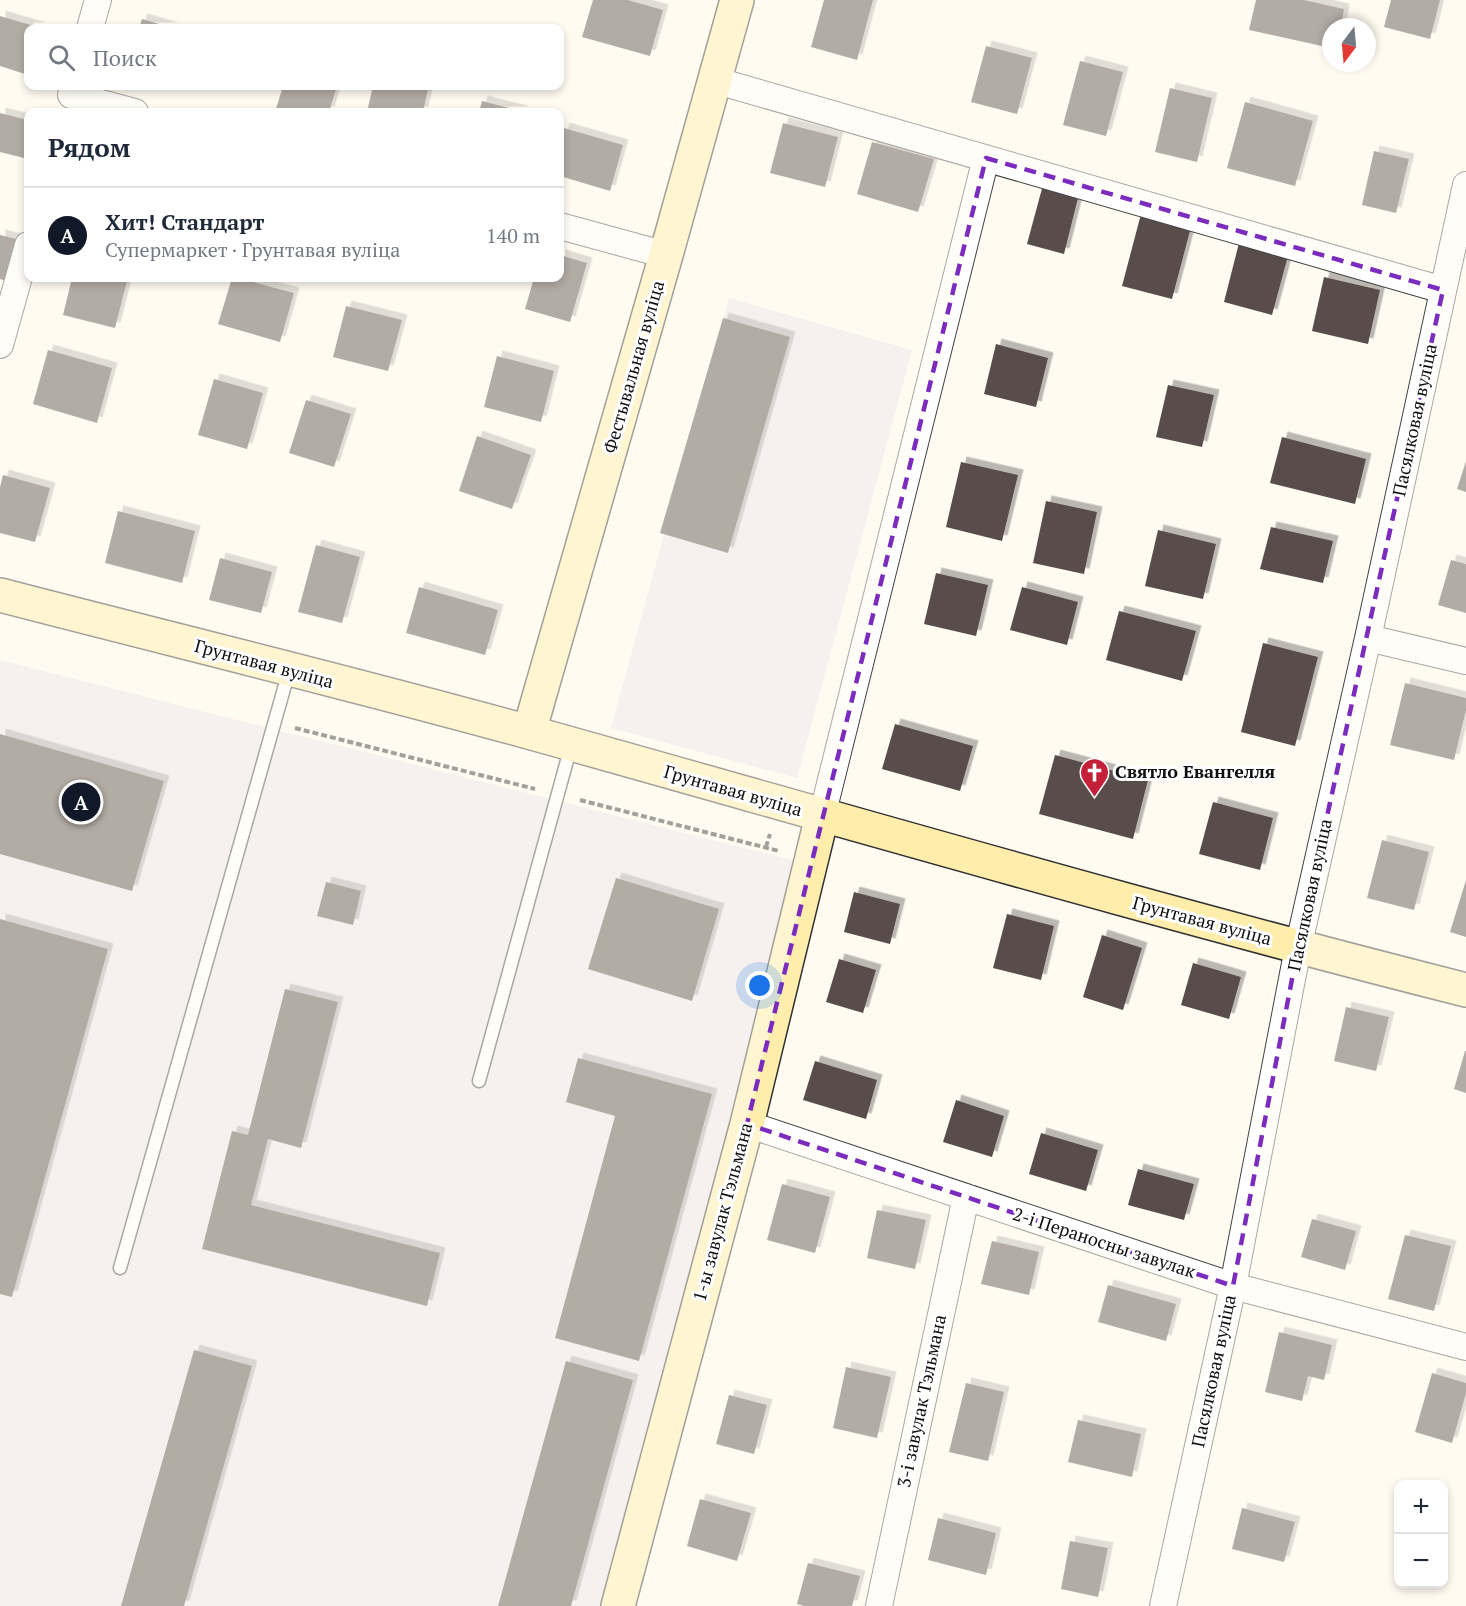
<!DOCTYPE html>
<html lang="ru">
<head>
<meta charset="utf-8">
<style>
	body { margin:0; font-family:"PT Serif",serif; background:#f2f2f3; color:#1f2937 }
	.controls { position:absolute; right:18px; bottom:18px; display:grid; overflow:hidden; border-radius:12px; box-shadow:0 3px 9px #0003 }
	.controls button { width:54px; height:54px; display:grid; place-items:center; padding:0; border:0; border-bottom:2px solid #e0e1e3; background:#fff; color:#1f2937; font:30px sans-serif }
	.compass { position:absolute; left:1322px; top:18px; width:54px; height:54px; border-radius:50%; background:#fff; box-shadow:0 3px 9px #0003; rotate:196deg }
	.you { position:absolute; left:760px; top:986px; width:21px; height:21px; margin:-15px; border:4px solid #fff; border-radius:50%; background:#1a73e8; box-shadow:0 0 0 9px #1a73e833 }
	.badge { display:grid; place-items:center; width:39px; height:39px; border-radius:50%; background:#111827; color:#fff; font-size:20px; font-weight:700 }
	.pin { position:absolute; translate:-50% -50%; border:3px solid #fff; box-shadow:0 2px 6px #0006 }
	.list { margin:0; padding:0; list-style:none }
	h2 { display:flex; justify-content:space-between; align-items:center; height:78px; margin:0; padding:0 24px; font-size:26px }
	h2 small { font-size:20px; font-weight:400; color:#747a83 }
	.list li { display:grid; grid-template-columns:39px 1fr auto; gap:18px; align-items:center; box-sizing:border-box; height:96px; padding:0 24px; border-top:2px solid #e0e1e3 }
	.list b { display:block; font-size:22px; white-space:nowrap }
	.list p { margin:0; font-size:20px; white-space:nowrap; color:#747a83 }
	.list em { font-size:20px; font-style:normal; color:#747a83 }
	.icon { flex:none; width:33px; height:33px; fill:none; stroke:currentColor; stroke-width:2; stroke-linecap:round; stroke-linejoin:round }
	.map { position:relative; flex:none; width:1466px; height:1606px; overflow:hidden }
	.search { position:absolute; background:#fff; box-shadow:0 3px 9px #0003; left:24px; top:24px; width:540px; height:66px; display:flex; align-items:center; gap:15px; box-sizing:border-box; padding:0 21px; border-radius:12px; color:#747a83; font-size:22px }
	.panel { position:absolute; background:#fff; box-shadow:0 3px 9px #0003; left:24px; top:108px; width:540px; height:174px; border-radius:12px }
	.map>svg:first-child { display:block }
	.industrial { fill:#ebe3ee }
	.building { fill:#584e4b; filter:url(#shadow) }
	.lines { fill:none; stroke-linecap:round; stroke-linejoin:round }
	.lane-casing { stroke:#424242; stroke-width:15 }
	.street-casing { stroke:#424242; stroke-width:28 }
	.secondary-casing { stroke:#313131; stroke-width:36 }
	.path { stroke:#313131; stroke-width:4; stroke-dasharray:6 3; stroke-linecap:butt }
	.lane { stroke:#fff; stroke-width:12 }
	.street { stroke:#fff; stroke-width:26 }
	.secondary { stroke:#ffedac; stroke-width:33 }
	.marked { fill:none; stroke:#7b2cbf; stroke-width:4.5; stroke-dasharray:12 8; stroke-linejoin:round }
	.labels { text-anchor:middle; stroke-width:6; stroke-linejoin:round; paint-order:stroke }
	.street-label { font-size:18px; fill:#0f0f0f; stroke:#fff }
	.poi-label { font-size:18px; font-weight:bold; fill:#0f0f0f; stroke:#fff; text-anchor:start }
</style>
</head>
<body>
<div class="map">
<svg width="1466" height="1606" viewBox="0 0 1466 1606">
	<defs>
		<filter id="shadow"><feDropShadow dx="5.5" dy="-5.5" stdDeviation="0" flood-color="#0004"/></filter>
	</defs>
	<rect width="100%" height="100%" fill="#fffbf1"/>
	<path class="industrial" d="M729,298L912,350L797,778L611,728Z
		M0,660L804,863L604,1606H0Z"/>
	<path class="building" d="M593,0H628L663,10L650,56L582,37Z
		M824,0H873L857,60L811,47Z
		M1256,0H1304L1344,9L1341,27H1331V48L1249,30Z
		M1391,0H1440L1430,39L1384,27Z
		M0,16L41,28H28V75L0,66Z
		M142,19L173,28H139Z
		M986,46L1032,58L1017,114L971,102Z
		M1080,61L1123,72L1106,136L1063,125Z
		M283,86H337L329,112H287L276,109Z
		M373,86H413L428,89L423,112H367Z
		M1170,88L1212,98L1197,162L1155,152Z
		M482,101L525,112H479Z
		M1245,102L1313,121L1295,186L1227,168Z
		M0,113L28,120V159L0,152Z
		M783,123L838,137L825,187L770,173Z
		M564,128L623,145L610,191L560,176V144Z
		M872,142L934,159L918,212L857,194Z
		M1374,151L1409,159L1396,213L1362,205Z
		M1044,181L1080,190L1064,254L1027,244Z
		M1141,214L1191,227L1172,299L1122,286Z
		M0,235L20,240L10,282L0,279Z
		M1239,243L1288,256L1272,315L1224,302Z
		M560,255L587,263L570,322L525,309L534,278H560Z
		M1324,277L1380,290L1368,344L1312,331Z
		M72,278H113L127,281L115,328L63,315Z
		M232,278H238L294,293L280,342L218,324Z
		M346,306L402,320L388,371L333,357Z
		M723,318L790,337L728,553L660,533Z
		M996,344L1048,358L1036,407L984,394Z
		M48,350L112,368L97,423L33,404Z
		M497,356L554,371L541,422L484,407Z
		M214,379L263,393L247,449L198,435Z
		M1168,385L1214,395L1202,447L1156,437Z
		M306,400L351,414L334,467L289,453Z
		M477,436L531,455L512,509L459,491Z
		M1282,437L1366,459L1355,504L1270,483Z
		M1466,461V492L1457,489Z
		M961,462L1018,475L1002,541L946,527Z
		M3,475L50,488L35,542L0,533V487Z
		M1046,501L1097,512L1084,574L1033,563Z
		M118,511L195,531L182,583L105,563Z
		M1271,527L1333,541L1323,583L1260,569Z
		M1158,530L1216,544L1203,599L1145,586Z
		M316,545L360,557L342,623L298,612Z
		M220,558L272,572L261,613L209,600Z
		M1451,560L1466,564V613L1438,605Z
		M936,573L988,585L976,636L924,624Z
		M419,587L498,610L485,655L406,633Z
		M1022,587L1078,602L1067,645L1010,630Z
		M1119,611L1196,631L1182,681L1106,660Z
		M1263,643L1318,657L1295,746L1241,732Z
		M1405,683L1466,698V710L1454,760L1390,745Z
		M895,724L973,746L960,791L882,769Z
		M0,734L164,781L132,891L0,854Z
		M1055,755L1148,780L1133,839L1039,814Z
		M1213,802L1273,818L1260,870L1199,854Z
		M1382,840L1429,852L1414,910L1367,898Z
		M616,878L719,909L692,1001L588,969Z
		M1466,880V937L1450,932Z
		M326,882L361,891L353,925L317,916Z
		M854,892L900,904L890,944L844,932Z
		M1007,914L1054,926L1041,980L993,968Z
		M0,919L108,949L12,1297L0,1294Z
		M1102,935L1142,948L1123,1010L1083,997Z
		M839,959L876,970L863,1013L826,1002Z
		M1193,963L1241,977L1229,1019L1181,1005Z
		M285,989L338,1002L301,1148L268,1139L251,1205L440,1253L427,1306L202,1249L232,1131L248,1135Z
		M1346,1007L1389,1017L1376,1071L1334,1061Z
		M1465,1051H1466V1093L1454,1089Z
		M578,1058L712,1094L639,1361L555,1338L615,1116L566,1102Z
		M815,1061L877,1080L866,1119L803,1100Z
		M956,1100L1004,1116L992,1157L943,1142Z
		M1041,1133L1098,1150L1086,1191L1029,1174Z
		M1138,1169L1194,1184L1184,1220L1128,1205Z
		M782,1184L830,1197L815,1253L767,1240Z
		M877,1210L926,1220L915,1269L867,1258Z
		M1312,1219L1356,1231L1345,1270L1301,1257Z
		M1405,1235L1451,1246L1434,1311L1388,1299Z
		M992,1241L1039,1252L1029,1295L981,1284Z
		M1108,1285L1176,1304L1166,1341L1098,1322Z
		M1279,1332L1332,1345L1324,1380L1308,1376L1302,1401L1265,1392Z
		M194,1350L252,1366L184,1606H121Z
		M566,1361L633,1380L571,1606H498Z
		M846,1367L891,1377L877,1438L833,1428Z
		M1432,1373L1466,1383V1393L1452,1443L1415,1432Z
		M966,1383L1004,1392L988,1461L949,1452Z
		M729,1395L767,1405L754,1454L716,1444Z
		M1078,1420L1141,1434L1132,1477L1068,1462Z
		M700,1499L751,1513L737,1561L687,1546Z
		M1242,1508L1295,1522L1284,1562L1232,1549Z
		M938,1518L996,1533L986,1575L928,1560Z
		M1070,1541L1108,1548L1098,1597L1061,1589Z
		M808,1563L860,1576L852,1606H804L797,1604Z"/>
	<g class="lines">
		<defs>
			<path id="lane" d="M479,1081L571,746
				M120,1268L289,671"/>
			<path id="street" d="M90,28L98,0
				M714,80L1443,290
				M71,95L135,112
				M560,226L666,255
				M0,345L28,245
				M1368,638L1466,661
				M822,816L986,158
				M747,1124L1233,1286L1466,1347
				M879,1606L966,1197
				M1163,1606L1233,1286L1298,948L1368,638L1466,185"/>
			<path id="secondary" d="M0,595C177,641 355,684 532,733C843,820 1153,911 1466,990
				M529,732L666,255L737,0
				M618,1606L747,1124L822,816"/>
		</defs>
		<use href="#lane" class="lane-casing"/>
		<use href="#street" class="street-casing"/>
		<use href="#secondary" class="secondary-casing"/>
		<path class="path" d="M295,728L535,789
			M580,800L779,851
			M766,847L770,834"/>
		<use href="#lane" class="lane"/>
		<use href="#street" class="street"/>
		<use href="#secondary" class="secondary"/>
	</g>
	<path d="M0 0H1466V1606H0ZM986,158L1443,290L1298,948L1233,1286L747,1124Z" fill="#fffbf1" fill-opacity=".55" fill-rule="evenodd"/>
	<path class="marked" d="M986,158L1443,290L1298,948L1233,1286L747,1124Z"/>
	<defs>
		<symbol id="church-pin" viewBox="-11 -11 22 30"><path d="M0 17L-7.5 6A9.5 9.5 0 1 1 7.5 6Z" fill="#c52039" stroke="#fff"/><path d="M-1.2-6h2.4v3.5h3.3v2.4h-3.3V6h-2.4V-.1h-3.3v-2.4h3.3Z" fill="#fff"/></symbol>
	</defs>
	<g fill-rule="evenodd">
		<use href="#church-pin" x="1078" y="756" width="33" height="45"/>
	</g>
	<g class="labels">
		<g class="street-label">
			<text transform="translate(634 367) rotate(-74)" y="6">Фестывальная вуліца</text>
			<text transform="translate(1415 420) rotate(-78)" y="6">Пасялковая вуліца</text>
			<text transform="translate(264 664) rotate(15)" y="6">Грунтавая вуліца</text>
			<text transform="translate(733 791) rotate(16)" y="6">Грунтавая вуліца</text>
			<text transform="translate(1310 895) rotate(-78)" y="6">Пасялковая вуліца</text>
			<text transform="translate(1202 921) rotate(15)" y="6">Грунтавая вуліца</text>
			<text transform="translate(723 1212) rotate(-75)" y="6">1-ы завулак Тэльмана</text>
			<text transform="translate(1104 1243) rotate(18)" y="6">2-і Пераносны завулак</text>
			<text transform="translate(1214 1371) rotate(-78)" y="6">Пасялковая вуліца</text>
			<text transform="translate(922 1401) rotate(-78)" y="6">3-і завулак Тэльмана</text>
		</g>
		<g class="poi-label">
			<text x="1115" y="778">Святло Евангелля</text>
		</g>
	</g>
</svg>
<div class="controls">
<button>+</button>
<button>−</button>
</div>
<svg class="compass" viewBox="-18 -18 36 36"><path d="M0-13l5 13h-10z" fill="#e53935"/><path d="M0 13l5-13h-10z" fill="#747a83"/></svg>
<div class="you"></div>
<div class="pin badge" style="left:81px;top:802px">A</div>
<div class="search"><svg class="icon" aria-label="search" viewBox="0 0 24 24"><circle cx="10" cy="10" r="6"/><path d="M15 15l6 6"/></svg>Поиск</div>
<section class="panel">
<h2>Рядом<small></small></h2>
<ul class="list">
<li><span class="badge">A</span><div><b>Хит! Стандарт</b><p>Супермаркет · Грунтавая вуліца</p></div><em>140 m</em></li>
</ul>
</section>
</div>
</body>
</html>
